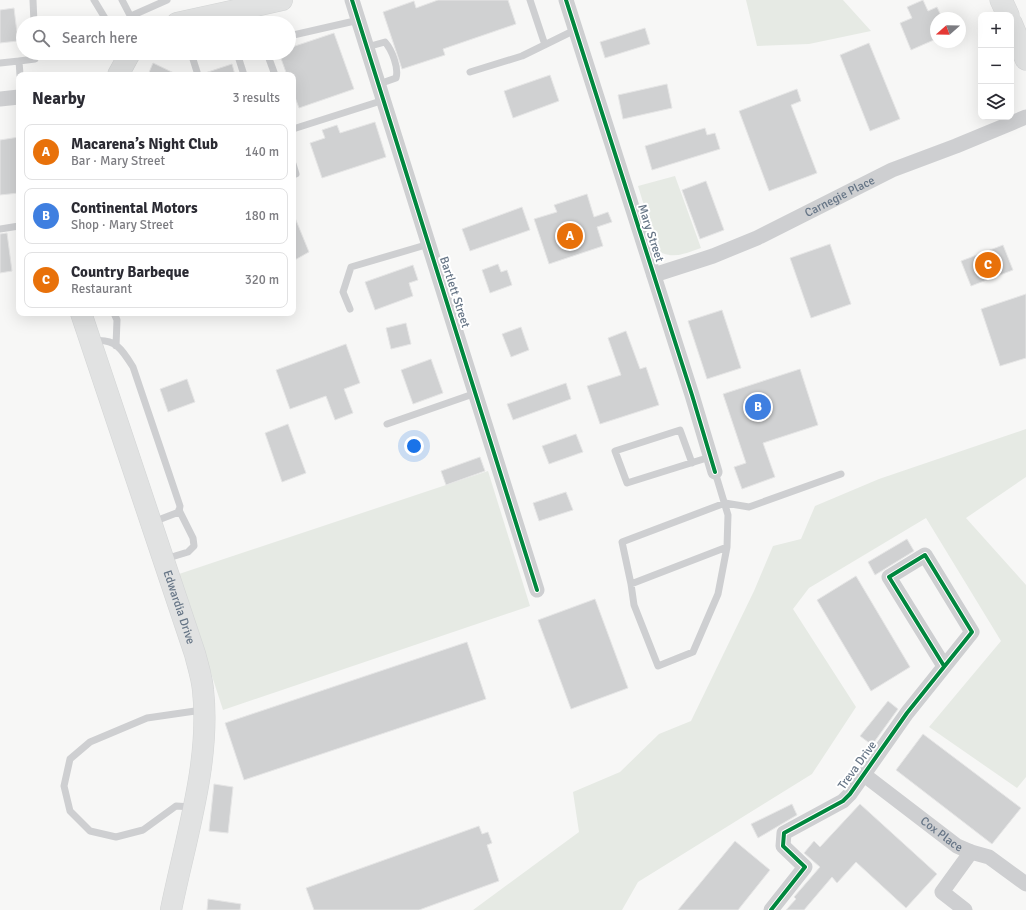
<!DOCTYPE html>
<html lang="en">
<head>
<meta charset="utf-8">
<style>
	body { margin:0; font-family:Signika,sans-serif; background:#f7f7f7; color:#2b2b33 }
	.controls { position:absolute; right:12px; top:12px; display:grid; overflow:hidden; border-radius:8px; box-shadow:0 4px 16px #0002 }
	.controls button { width:36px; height:36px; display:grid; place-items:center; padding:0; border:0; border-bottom:1px solid #e1e1e2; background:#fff; color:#2b2b33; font:20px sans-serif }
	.compass { position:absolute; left:930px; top:12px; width:36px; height:36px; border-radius:50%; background:#fff; box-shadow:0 4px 16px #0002; rotate:250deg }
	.you { position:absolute; left:414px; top:446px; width:14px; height:14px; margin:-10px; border:3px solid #fff; border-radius:50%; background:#1a73e8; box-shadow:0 0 0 6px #1a73e833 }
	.badge { display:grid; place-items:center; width:26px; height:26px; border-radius:50%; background:#d93025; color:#fff; font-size:13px; font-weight:700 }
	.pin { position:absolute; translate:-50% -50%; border:2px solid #fff; box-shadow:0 1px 4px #0006 }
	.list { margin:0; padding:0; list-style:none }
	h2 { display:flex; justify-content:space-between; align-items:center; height:52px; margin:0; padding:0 16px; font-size:17px }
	h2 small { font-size:13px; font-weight:400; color:#7c7c81 }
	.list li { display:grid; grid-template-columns:26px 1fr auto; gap:12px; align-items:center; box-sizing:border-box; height:56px; margin:0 8px 8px; padding:0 8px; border:1px solid #e1e1e2; border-radius:8px }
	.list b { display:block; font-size:15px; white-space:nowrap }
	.list p { margin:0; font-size:13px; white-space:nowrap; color:#7c7c81 }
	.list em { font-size:13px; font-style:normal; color:#7c7c81 }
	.icon { flex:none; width:22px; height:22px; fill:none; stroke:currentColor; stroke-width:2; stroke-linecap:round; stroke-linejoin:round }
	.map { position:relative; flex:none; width:1026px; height:910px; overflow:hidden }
	.search { position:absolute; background:#fff; box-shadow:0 4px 16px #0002; left:16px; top:16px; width:280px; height:44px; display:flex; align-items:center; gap:10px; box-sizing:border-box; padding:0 14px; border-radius:22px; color:#7c7c81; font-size:15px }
	.panel { position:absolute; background:#fff; box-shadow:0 4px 16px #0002; left:16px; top:72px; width:280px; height:244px; border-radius:8px }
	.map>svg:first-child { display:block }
	.green { fill:#e6eae4 }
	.building { fill:#d0d1d2; stroke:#e6e6e6 }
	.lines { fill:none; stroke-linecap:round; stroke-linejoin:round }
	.secondary-casing { stroke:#d3d5d5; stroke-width:22 }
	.highway-casing { stroke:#d4d5d6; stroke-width:23 }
	.lane { stroke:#cecfd1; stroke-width:7 }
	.street { stroke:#cecfd1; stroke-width:15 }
	.secondary { stroke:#e1e2e2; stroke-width:21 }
	.highway { stroke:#e1e2e2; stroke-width:22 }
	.cycleway-casing { stroke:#fff; stroke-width:6 }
	.cycleway { stroke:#00873e; stroke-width:4 }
	.labels { text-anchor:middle; stroke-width:4; stroke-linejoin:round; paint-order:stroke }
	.street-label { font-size:12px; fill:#667586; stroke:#fff }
</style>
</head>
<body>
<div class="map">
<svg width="1026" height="910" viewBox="0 0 1026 910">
	<rect width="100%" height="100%" fill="#f7f7f6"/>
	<path class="green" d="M746,0H843L871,31L809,44L757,46Z
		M675,176L701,248C686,253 673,260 658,251L638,186Z
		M1026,429V477L966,518L1026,585V777L1017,788L929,727L1001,641L926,518L809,588L793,609L856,707L812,774L638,882L622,910H473L579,832L573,792L620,772L659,734L691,721L754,591L773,546L801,539L815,506L879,479Z
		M488,471L530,606L223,710L179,574Z"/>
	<path class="building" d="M438,0H508L516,24L443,49L445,55L402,69L383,12L414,1L416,8Z
		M923,0L928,11L937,7L942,18H936V39L911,50L900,23L912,18L907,7Z
		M14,8L18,41L0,43V10Z
		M645,28L650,44L605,58L600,42Z
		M334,33L354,89L299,108L293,92V75H287L279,53H289V48Z
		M869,43L900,119L870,131L840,55Z
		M153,63L178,75H148Z
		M232,64L235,75H205V73Z
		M550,75L559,101L513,118L504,91Z
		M667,84L672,108L623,119L618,95Z
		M797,89L801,101L791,105L817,173L769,191L739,111Z
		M375,122L386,157L322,178L310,143L325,138L322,130L337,125L340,133Z
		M705,128L707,135L715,133L720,149L652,170L645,146Z
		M19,137V193L0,195V140Z
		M706,181L724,230L700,239L682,190Z
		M587,194L594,217L608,212L612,222L597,227L603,246L549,264L534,219L557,212L554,205Z
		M522,207L530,230L470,251L462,229Z
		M293,213L309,252L293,261Z
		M7,233L12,271L0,273V234Z
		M830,244L851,304L811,318L790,258Z
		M1003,245L1013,270L971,286L961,261Z
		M498,264L501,272L507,270L512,285L490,293L482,270Z
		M413,265L418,280L409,283L413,296L375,310L365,282Z
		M1026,294V358L1000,366L981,309Z
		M722,310L741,368L707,379L688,321Z
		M406,323L411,344L391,349L386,328Z
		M521,327L529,350L511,357L502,334Z
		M626,331L640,369L646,367L659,405L600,424L587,386L621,375L608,338Z
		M346,344L360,383L344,389L353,413L335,420L326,396L290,409L276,370Z
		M431,359L443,393L413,404L401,370Z
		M800,369L818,425L763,443L775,477L742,489L734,467L746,463L723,394Z
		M187,379L195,402L168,412L160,389Z
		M566,383L571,399L513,420L507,404Z
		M288,424L306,473L282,482L265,433Z
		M576,434L583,452L549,464L542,446Z
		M480,457L485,471L446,485L441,471Z
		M566,492L573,510L539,521L533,503Z
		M907,539L914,551L875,575L868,562Z
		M856,576L910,667L871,691L817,600Z
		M595,599L628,688L571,709L538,620Z
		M467,642L486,699L244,780L225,723Z
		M888,701L898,709L872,745L860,736Z
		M923,734L1021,808L992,844L896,770Z
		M214,784L233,787L228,833L209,831Z
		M792,804L797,815L758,838L751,824Z
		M860,804L937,874L906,908L856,862L837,883L832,877L804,910H786L796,899L794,897L820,867L804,853L814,841L820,847Z
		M479,826L482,834L488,832L492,843L487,845L499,881L419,910H314L306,888Z
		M735,841L770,870L738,910H678Z
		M208,899L241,904L240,910H207Z"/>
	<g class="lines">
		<defs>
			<g id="secondary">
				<path d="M177,23L282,0"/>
				<path d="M118,75L130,53"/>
				<path id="s3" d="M81,313L195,654C198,666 202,678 203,690C211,762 185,840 171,910"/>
			</g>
			<path id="highway" d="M1001,0L1008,15
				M1011,23L1026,59"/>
		</defs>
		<use href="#secondary" class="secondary-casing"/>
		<use href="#highway" class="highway-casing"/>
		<path class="lane" d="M33,0L34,23
			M94,0L108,23
			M122,0L134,23
			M530,0L545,45
			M242,11L245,23
			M131,16L167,0
			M289,36L359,20
			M367,47L385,42C392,50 399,68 396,78L379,84
			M191,53L198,75
			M237,53L244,75
			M267,53L275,75
			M0,63L19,61
			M470,72L522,56L575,30
			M20,75L19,61L35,59V53
			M293,129L384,100
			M293,164L296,174
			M0,229L19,226
			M350,309L343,292L351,267L429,244
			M114,313L117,320L116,346
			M93,341C115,338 122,349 133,367L180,506L179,512L153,522
			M387,424L476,393
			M692,463L680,430L615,451L627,483L710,457
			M715,472L728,515L727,547L631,584L622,542L725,503L749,507L841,474
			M165,559L188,552L194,546L193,538L179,510
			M631,584L634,605L658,666L693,652L718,594L727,547
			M192,807L176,806L143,830L116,837L90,831L70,811L64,786L70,759L90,742L147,718L202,710"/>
		<g class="street">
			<path d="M352,0L537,590"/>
			<path d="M566,0L692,395L715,472"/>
			<path d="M0,99L19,97"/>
			<path id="s1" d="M654,275L713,256L757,238L892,170L956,146L1026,117"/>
			<path id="s2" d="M863,774L957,846L971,852L989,857L1026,884"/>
			<path d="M771,910L805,867L783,846L784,833L843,801L850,794L907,713L972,632L925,555L889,577L944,666"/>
			<path d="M965,910L942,892L971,852"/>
		</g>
		<use href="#secondary" class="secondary"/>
		<use href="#highway" class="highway"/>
		<defs>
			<path id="cycleway" d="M352,0L537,590
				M566,0L692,395L715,472
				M771,910L805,867L783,846L784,833L843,801L850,794L907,713L972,632L925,555L889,577L944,666"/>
		</defs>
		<use href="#cycleway" class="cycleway-casing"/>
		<use href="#cycleway" class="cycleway"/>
	</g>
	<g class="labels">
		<g class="street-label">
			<text dy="4" stroke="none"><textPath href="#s1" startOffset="202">Carnegie Place</textPath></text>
			<text transform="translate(651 233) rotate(72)" y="4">Mary Street</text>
			<text transform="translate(455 292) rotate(72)" y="4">Bartlett Street</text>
			<text dy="4" stroke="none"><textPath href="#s3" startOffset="310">Edwardia Drive</textPath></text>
			<text transform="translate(857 765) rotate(-54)" y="4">Treva Drive</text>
			<text dy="4" stroke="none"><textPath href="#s2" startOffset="99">Cox Place</textPath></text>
		</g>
	</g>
</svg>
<div class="controls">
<button>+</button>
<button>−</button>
<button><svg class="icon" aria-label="layers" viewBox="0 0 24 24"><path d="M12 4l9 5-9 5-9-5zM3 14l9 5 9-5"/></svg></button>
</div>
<svg class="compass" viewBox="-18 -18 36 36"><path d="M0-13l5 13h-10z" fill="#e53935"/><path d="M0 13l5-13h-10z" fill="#7c7c81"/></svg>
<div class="you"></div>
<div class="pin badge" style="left:570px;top:236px;background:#e8710a">A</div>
<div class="pin badge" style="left:758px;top:407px;background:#3f7fe0">B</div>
<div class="pin badge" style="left:988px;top:265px;background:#e8710a">C</div>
<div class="search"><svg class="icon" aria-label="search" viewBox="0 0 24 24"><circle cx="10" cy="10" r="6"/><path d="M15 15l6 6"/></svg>Search here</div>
<section class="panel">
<h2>Nearby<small>3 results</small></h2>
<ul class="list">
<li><span class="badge" style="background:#e8710a">A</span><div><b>Macarena’s Night Club</b><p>Bar · Mary Street</p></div><em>140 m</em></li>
<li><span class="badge" style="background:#3f7fe0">B</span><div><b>Continental Motors</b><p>Shop · Mary Street</p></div><em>180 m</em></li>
<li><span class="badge" style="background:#e8710a">C</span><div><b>Country Barbeque</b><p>Restaurant</p></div><em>320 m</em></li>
</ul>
</section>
</div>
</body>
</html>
